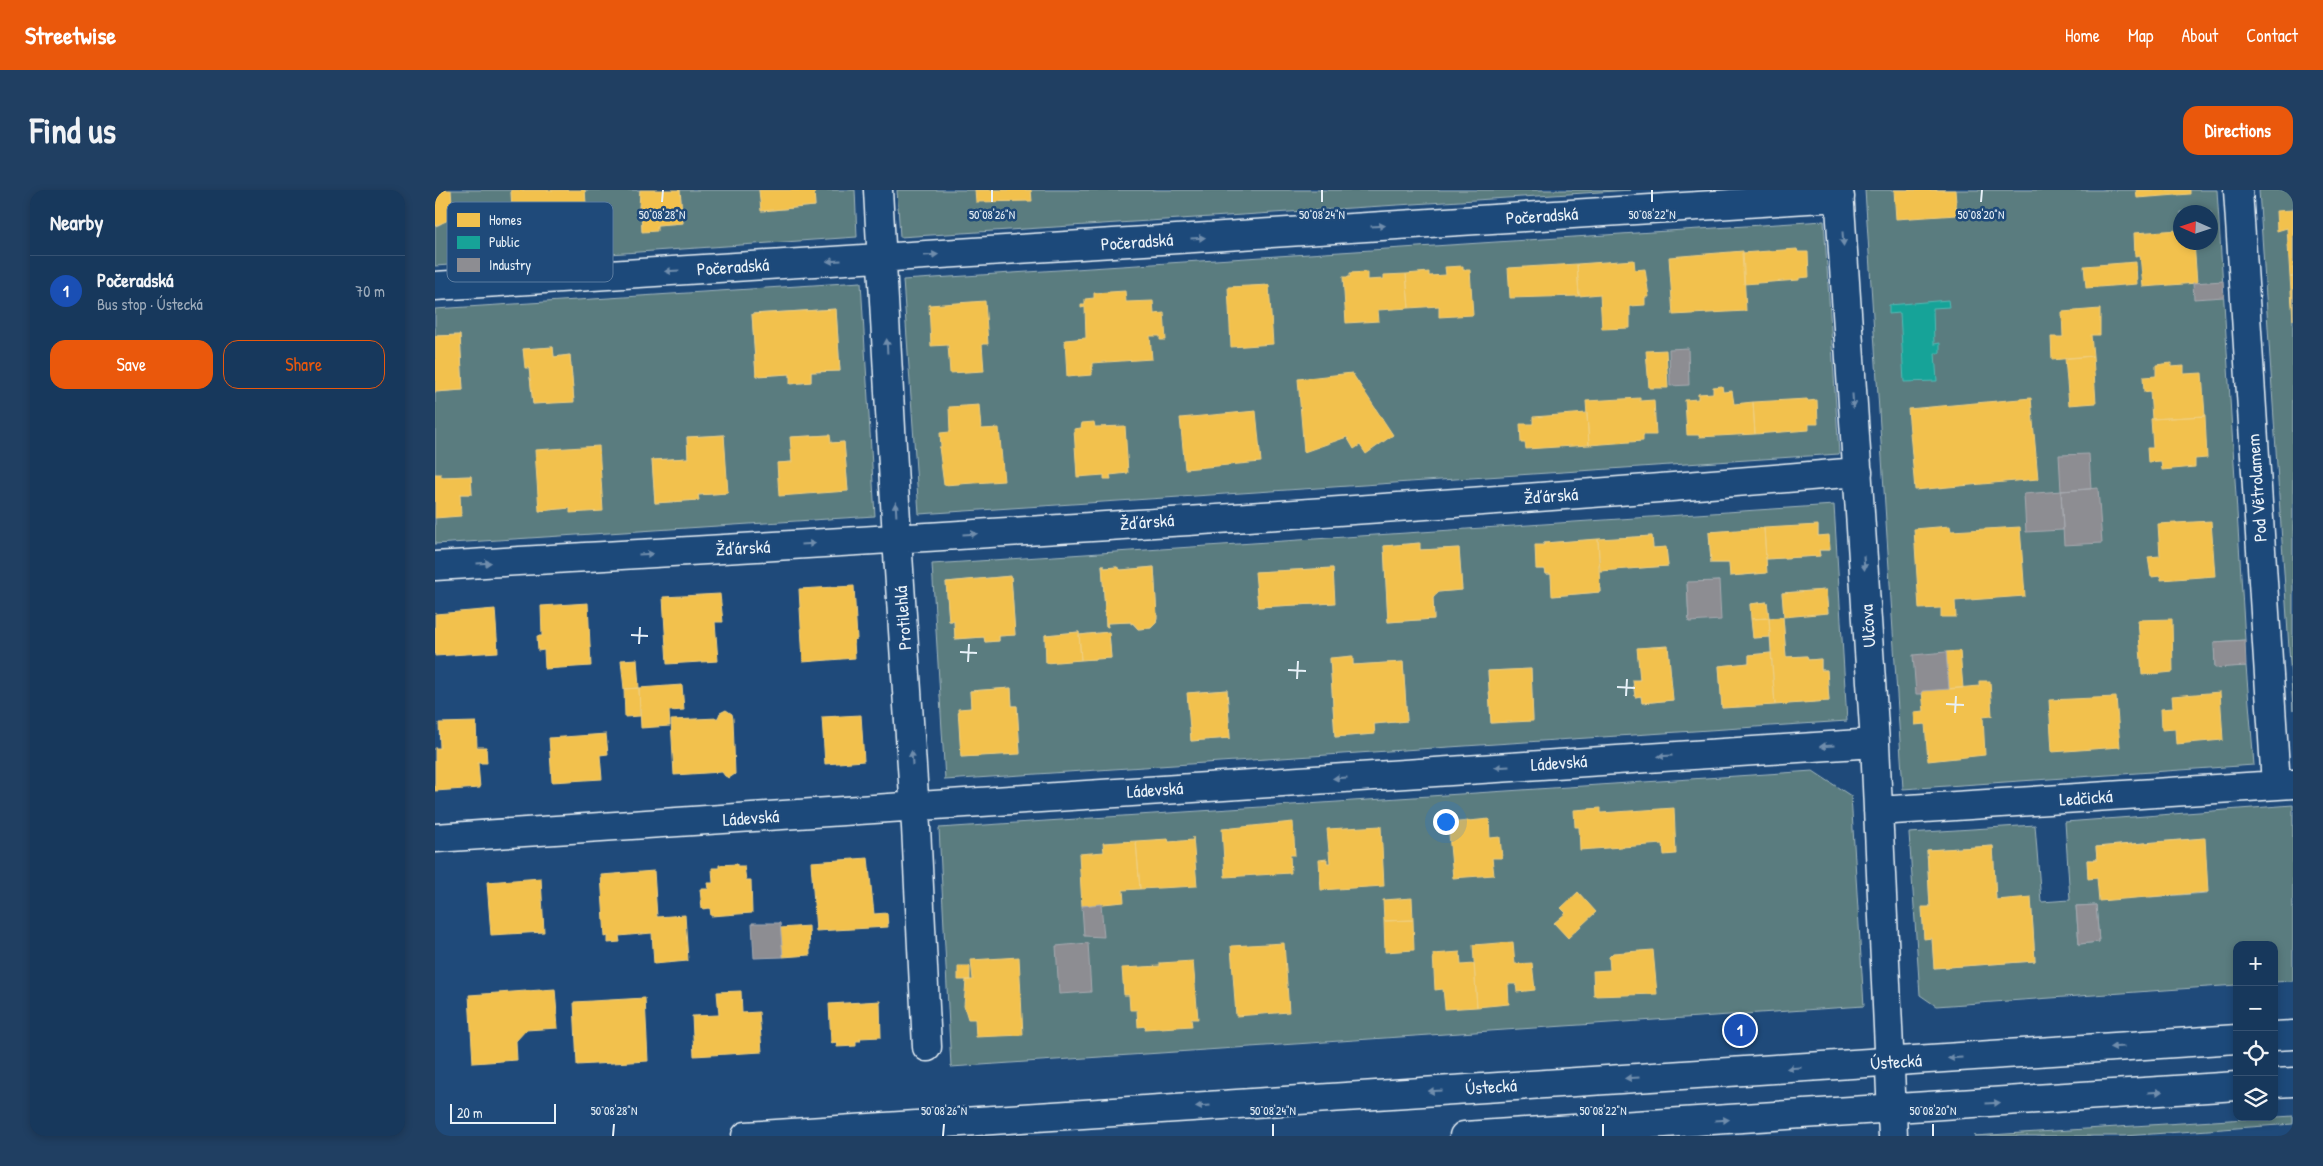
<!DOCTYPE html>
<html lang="en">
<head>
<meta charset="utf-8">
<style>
	body { margin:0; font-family:"Patrick Hand",sans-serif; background:#203f62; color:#f1f3f6 }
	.controls { position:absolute; right:15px; bottom:15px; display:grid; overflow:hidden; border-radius:10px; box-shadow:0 2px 8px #0003 }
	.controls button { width:45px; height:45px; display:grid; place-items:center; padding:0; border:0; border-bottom:1px solid #365272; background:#17385c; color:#f1f3f6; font:25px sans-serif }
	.compass { position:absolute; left:1738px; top:15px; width:45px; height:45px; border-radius:50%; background:#17385c; box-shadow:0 2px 8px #0003; rotate:273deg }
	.scale { position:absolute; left:15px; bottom:12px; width:106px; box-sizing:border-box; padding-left:5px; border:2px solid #e8f1f8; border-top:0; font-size:14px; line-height:18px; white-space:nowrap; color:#e8f1f8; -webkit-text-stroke:4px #1f4a7a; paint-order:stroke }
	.you { position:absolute; left:1010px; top:631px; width:18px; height:18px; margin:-12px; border:4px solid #fff; border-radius:50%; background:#1a73e8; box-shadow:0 0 0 8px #1a73e833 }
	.badge { display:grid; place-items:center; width:32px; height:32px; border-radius:50%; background:#ea580c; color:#fff; font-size:16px; font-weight:700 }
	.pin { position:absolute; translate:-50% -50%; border:2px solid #fff; box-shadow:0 1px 5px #0006 }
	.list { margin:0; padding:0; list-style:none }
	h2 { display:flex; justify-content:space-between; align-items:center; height:65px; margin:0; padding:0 20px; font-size:21px }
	h2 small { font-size:16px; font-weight:400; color:#9eacbb }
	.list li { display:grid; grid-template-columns:32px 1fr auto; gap:15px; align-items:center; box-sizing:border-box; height:70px; padding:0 20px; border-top:1px solid #365272 }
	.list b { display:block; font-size:19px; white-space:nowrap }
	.list p { margin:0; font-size:16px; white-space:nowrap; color:#9eacbb }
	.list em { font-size:16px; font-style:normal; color:#9eacbb }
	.actions { display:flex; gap:10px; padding:15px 20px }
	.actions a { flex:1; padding:11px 0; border:1px solid #ea580c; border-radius:15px; text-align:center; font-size:18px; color:#ea580c }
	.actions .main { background:#ea580c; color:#fff }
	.icon { flex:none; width:28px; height:28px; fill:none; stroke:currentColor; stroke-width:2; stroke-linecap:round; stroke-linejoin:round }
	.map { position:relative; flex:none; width:1858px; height:946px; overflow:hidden; border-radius:15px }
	header { display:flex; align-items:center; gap:30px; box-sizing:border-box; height:70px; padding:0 25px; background:#ea580c; color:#fff }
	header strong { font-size:24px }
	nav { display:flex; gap:28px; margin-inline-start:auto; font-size:18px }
	.intro { display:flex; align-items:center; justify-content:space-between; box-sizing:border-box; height:120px; padding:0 30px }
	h1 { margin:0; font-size:35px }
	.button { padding:12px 22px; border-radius:15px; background:#ea580c; color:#fff; font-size:18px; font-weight:700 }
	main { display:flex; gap:30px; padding:0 30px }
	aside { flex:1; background:#17385c; border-radius:15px; box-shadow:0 2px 8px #0003 }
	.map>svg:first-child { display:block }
	.green { fill:#5a7b7f; stroke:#a1b6bc; fill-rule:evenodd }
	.homes { fill:#f2c14e; stroke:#efcf81 }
	.public { fill:#17a398; stroke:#56bab5 }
	.industry { fill:#8d8d92; stroke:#a8abb1 }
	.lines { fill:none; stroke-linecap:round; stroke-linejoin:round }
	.minor-casing { stroke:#e8f1f8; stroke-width:31 }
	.major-casing { stroke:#e8f1f8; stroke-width:31 }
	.minor { stroke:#1f4a7a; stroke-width:28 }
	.major { stroke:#1f4a7a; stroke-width:28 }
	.oneway { fill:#6f8dac }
	.ticks { fill:none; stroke:#e8f1f8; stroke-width:2 }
	.labels { text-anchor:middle; stroke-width:5; stroke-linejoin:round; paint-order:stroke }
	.street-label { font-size:18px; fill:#e8f1f8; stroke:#1f4a7a }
	.key { fill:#1f4a7a; stroke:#5b7ca0; stroke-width:1 }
	.key-label { font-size:14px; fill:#e8f1f8 }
	.ticks-label { font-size:12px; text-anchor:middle; fill:#e8f1f8; stroke:#1f4a7a; stroke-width:5; stroke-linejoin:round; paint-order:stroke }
</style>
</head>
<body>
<header>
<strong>Streetwise</strong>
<nav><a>Home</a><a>Map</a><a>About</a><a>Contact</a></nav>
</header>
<div class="intro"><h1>Find us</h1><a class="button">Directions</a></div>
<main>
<aside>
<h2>Nearby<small></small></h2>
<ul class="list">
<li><span class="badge" style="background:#1a4fb4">1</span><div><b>Počeradská</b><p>Bus stop · Ústecká</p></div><em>70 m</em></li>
</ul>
<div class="actions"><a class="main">Save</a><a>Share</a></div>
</aside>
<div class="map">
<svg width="1858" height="946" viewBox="0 0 1858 946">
	<rect width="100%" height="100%" fill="#1f4a7a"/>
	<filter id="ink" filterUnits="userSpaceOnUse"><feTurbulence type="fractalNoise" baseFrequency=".02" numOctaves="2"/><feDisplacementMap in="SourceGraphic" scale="10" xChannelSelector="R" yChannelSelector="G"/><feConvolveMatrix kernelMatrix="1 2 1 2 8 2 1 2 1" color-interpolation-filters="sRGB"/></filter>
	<g filter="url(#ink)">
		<path class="green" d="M16,0H76L79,50L113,48V42L152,40L150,0H205L204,19H206L207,41L222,35L248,33L245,0H324L327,21L380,16L379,0H420L422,47L0,76V36C15,34 14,12 16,0Z
			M462,0H1196L465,47Z
			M1430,0H1782L1810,450L1779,452L1780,477L1811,476L1819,575L1468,599ZM1746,22H1776V52H1746Z
			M1824,0H1858V520Z
			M1389,31L1404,264L484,324L468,90Z
			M426,92L440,326L0,354V328L25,304H37L36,286L6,287L0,284V202L28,200L25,145L0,146V119ZM401,119L405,181L376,182V192L356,194L355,184L321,186L317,124ZM118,157L119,167L135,165L139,211L98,214L94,178L88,159ZM289,245L292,303L263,305V310L220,313L217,270L253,268L252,247ZM394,245L396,253L409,252L413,301L342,273L357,272L356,247ZM164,256L135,318L104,321Z
			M1399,315L1412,531L510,590L497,374ZM1383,336V346H1394L1395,360H1384L1385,366L1331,369V383L1295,386L1294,373H1276L1274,342ZM1217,346L1218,358H1231L1233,376L1163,381L1165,402L1118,406L1116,384H1111L1110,379H1101L1109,353ZM984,353L985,360L1024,358L1027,400L1003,402L998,408L999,429L953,432L949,356ZM667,375H669V378L682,377L686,380L719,377L722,427L721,433L716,438L703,439L696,432L672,433L673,437L671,436ZM898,378L899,413L823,417L821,382ZM576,386L580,445L564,446V451L550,452L549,447L520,449L519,431H514L511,392ZM1284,391L1254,431L1252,393ZM1391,400L1393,423L1349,426L1347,403ZM1332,412L1334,428L1348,427L1351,467L1372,466L1373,470L1386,469V480H1392L1394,511L1287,518L1284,476L1314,473V465L1336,463L1335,447L1318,448L1315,414ZM644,442V445L674,442L676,468L611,472L610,445ZM1233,456L1238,510L1207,513L1206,506L1200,507L1198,491L1205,490L1203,458ZM917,466L918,475L968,472L972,531L939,534V544L900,547L895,469ZM1096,479L1098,530L1056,533L1053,481ZM576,498L577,516H582L585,563L526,567L524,520L536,518L535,501ZM792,500L795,548L756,551L753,503Z
			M1378,581L1416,606L1429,816L516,877L504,638Z
			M1858,615V791L1839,792V755H1802V795L1501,816L1485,805L1474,643L1600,635L1606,712L1635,710L1630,632ZM1769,648L1772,703L1715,707L1662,688H1653L1652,670H1662L1661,657ZM1558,656L1561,710L1596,708L1600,771L1499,778L1497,748H1489L1487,718L1495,717L1492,660ZM1661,715L1664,752L1644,754L1641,716Z
			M1858,926V934L1689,946H1539Z"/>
		<path class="homes" d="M0,0H16L18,28L0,36Z
			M76,0H150L153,40L113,42V48L78,50Z
			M205,0H245L248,33L222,35V41L207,42L206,19L204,20Z
			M324,0H379L380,16L326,21Z
			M540,0H596L597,11L541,12Z
			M1459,0H1520L1522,25L1461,29Z
			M1701,0H1755V4L1702,8Z
			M1858,20V87H1855L1852,38L1842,41L1841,21Z
			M1744,40L1746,52H1759L1762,93L1708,97L1705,65L1700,66L1699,43Z
			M1362,59L1363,62H1373L1374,87L1364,88V90L1309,94L1307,63Z
			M1308,61L1311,121L1238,125L1234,67Z
			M1199,70L1200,80L1210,79L1214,107H1210V115L1195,116V138L1167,139L1165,104L1144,106L1142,74Z
			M1701,72L1702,94L1651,98L1649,76Z
			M1142,74L1144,106L1075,108L1073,78Z
			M1028,76V80H1035L1038,125L1004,127V116L974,118L971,84L994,82V86L1011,85L1010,77Z
			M932,82V90L949,89V85L971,84L974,118L943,120L944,131L911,133L908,87H915V83Z
			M1855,87H1858V130Z
			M834,95L838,154L796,157L793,97Z
			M690,101L691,112L718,111L719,124L729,123L731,150H725V146H715L717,169L657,173V185L632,187L630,150L651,148L650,117L646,118V115H650V109L659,108V103Z
			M550,111L553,154H547L549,181L515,183L513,155L496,156L494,115Z
			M401,119L405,181L376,182V192L355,194V184L321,186L317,124Z
			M1665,119V145H1656L1658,166L1617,170L1616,147H1628L1627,122Z
			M25,145L28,200L0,202V146Z
			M118,157L119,167L135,165L139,212L98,214L94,178H90L88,159Z
			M1231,160L1233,198H1214L1211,161Z
			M1658,166L1661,213L1634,215L1630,168Z
			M1736,173V177L1749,176V184L1767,183L1770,226L1717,229L1715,201L1709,202L1708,187L1721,186V175Z
			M917,183L958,245L931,264L925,255L919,259L912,247L869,262L863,189Z
			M1287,196L1288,202L1297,201L1299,214L1318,212L1320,244L1264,247V245H1252L1250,210L1263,209V204L1278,203V197Z
			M1205,208V211L1219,210L1221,245H1208V251L1154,255L1151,211Z
			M1596,208L1603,289L1480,300L1473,219Z
			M1372,209L1373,211L1382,210L1383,234H1374V240L1320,244L1318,212Z
			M544,215L546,239L564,238L569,291L509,295L504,257H506L505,243L515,242L514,217Z
			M821,221L826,272L750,279L745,228Z
			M1152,223L1154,255L1091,259L1090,253H1086L1085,234H1098V227Z
			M1770,226L1772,268L1760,269V277L1727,280L1726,271L1713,272L1712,258H1718L1716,229Z
			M659,232L660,237L690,236L693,283L675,285L676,289H669V285L642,287L639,239L646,238L647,233Z
			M289,245L293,303L263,305L264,310L220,313L217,270L253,268L252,247Z
			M395,245L396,253L409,252L413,301L344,306L342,273L357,272L355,247Z
			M164,256L168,321L135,323V318L104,321L100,260Z
			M0,284H6V287L36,286L37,304H25L26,326L0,328Z
			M1776,331L1780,386L1726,390V386L1716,387L1713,367L1725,366L1723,334Z
			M1383,335V346L1394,345L1395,360H1384L1385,366L1331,369L1329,338Z
			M1515,336L1516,341L1585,337L1590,406L1520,411L1521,427H1506V418L1484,419L1479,339Z
			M1329,338L1332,383L1295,386L1294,373H1276L1274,342Z
			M1217,346L1218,358L1231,357L1233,376L1165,381L1163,349Z
			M1163,349L1165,402L1117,406L1116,384H1111L1110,379H1101L1100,355H1109V353Z
			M985,353V360L1024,358L1027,400L1003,402L998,408L999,429L953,432L949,356Z
			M667,375H669V378L682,377L686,380L719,377L722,427L721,433L716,438L703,439L698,433L696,434V432L672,433L673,437L671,436Z
			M898,378L900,413L823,417L820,382Z
			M576,386L580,445L564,446V451L550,452L549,447L520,449L519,431H514L511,392Z
			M419,396L422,449L419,450L420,468L368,472L364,399Z
			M1391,400L1393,423L1349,427L1347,403Z
			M285,404L288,432H280L283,471L232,474L228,407Z
			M1332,412L1334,428L1316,429L1315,414Z
			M153,413L156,476L110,479L109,460L103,461L102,446H107L106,416Z
			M60,419L63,462L0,466V424Z
			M1348,427L1351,467L1372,466L1373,470L1386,469V480H1392L1394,511L1340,515L1334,428Z
			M1334,428L1335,447L1318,448L1316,429Z
			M1737,429L1738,482L1707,485L1703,430Z
			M644,442L646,470L611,473L610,445Z
			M674,442L676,468L646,470L644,445Z
			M1233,456L1238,510L1207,513L1206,506L1200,507L1198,490H1205L1202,458Z
			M1525,461L1528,498L1514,499L1511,462Z
			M1336,463L1340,515L1287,518L1284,476L1314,473V465Z
			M918,466V475L968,472L972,531L939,534L940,544L900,547L895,468Z
			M202,469L204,498L189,499L186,470Z
			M1096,479L1098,531L1056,533L1053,481Z
			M1544,491H1555L1557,526L1548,527L1550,565L1493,571L1490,534L1480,535L1479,522L1489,521L1487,501L1544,496Z
			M247,495L249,520L234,521L235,536L206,538L204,498Z
			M204,498L205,526L190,527L189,499Z
			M576,498L577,516H582L585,564L526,567L523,519L536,518L535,501Z
			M792,500L795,548L756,551L752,503Z
			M1785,502L1788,550L1741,554L1740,539L1727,540L1726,519L1738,518L1737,506Z
			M1681,507L1685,557L1617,562L1614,510Z
			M291,520L297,524L298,529L300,584L294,588L290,586L287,582L239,585L236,530L283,528L285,523Z
			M426,525L429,571L390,574L387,527Z
			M41,532L42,557H51L52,573H43L45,598L0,601V558H5L4,533Z
			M171,544L173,564L165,565L167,589L117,592L114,548Z
			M1166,618V623L1239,618L1241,664L1229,665L1228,654L1145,660L1144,637H1140L1139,620Z
			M1054,629L1055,648L1065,647L1067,668H1057L1059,685L1018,688L1013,633Z
			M858,632L860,665H855L856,683L790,687L787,639Z
			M946,636L949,696L886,700L884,670L892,669V673H895L892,639Z
			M758,647L762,696L705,699L701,651L733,649L734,652L758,650Z
			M1770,648L1773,702L1664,711L1662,688L1653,689L1652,670H1662L1661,657Z
			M701,651L705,699L688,700L689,712L647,716L644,664L669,662L668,653Z
			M1558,656L1561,710L1596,707L1600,771L1499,778L1497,748L1489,749L1487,717H1495L1492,660Z
			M433,668L439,724L452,723L453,737L381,741L376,672Z
			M302,674V676H309L311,690H316L317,723L276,726L275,718L267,719L265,699H274L273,693H278L277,678H284V675Z
			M219,681L222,727L250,725L253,771L219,774L217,743L184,746L185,752L173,753V746L170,747L166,685Z
			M106,688L109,742L56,745L52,692Z
			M1143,702L1161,722L1133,748L1119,733L1131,723L1126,718Z
			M977,708L978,730L949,731L948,710Z
			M978,730L979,760L950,762L949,731Z
			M374,736L375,765L348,767L345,738Z
			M1078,752L1080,774L1097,773L1100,800L1082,802L1081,794H1073L1074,814L1042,817L1038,755Z
			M849,753L854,822L801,826L796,756Z
			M1218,760L1222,804L1159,806L1158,781L1175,780L1174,767L1178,763Z
			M1025,762L1026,775L1039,774L1042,817L1010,819L1008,799L1000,800L998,764Z
			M584,767L588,845L541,847L540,829H533L529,816L531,790H538L536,770Z
			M758,771L763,829H756L757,836L710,839L711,836L703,837L702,820H695L694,805H689L687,778L725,776V773Z
			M523,776H535V790H523Z
			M120,799L123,838L91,840L81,851L82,870L38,873L34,805Z
			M306,801L307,823L324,822L327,862L259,866L257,826L284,825L282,802Z
			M210,808L213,871L142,875L139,812Z
			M445,811L446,847L425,848L426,851H421V856L402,857V852L396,853L394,814Z"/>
		<path class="public" d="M1513,110L1514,117L1498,118L1499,154L1505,153V163H1500L1502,191L1469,192L1465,123L1454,124V115Z"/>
		<path class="industry" d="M1788,91L1789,107L1759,109L1758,93Z
			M1253,158L1254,195L1235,196L1234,159Z
			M1654,264L1656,299L1626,301L1624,265Z
			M1663,298L1667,353L1629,355L1626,301Z
			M1626,301L1628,340L1591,342L1589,304Z
			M1284,391L1286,430L1254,432L1252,392Z
			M1810,450L1811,476L1780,478L1779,452Z
			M1511,462L1514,499L1487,501V504H1481L1478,465Z
			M666,714L669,747L649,746L647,716Z
			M1661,715L1664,752L1644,754L1641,716Z
			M317,733H345L348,767L319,768Z
			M653,753L656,802L624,804L621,756Z"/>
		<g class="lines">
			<defs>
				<path id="minor" d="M443,0L462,349L481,637L492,857
					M1404,0L1440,553L1458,946
					M1803,0L1841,595
					M0,96L1405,7
					M0,376C474,348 949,322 1423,282
					M1443,621L1858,594
					M0,648L1440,553"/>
				<path id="major" d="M1839,846L1858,845
					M1839,893L1858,892
					M311,946L1802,849
					M1029,946L1802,896"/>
			</defs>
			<use href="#minor" class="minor-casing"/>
			<use href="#major" class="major-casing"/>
			<use href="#minor" class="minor"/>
			<use href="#major" class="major"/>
		</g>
		<defs><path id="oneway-solid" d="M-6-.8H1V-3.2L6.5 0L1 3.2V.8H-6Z" transform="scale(1.25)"/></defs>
		<g class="oneway">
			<use href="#oneway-solid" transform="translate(943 36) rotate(-4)"/>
			<use href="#oneway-solid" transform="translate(763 48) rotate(-4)"/>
			<use href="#oneway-solid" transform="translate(1408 49) rotate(86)"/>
			<use href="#oneway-solid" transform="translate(496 65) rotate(-4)"/>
			<use href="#oneway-solid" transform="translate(399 71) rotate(176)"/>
			<use href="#oneway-solid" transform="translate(237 81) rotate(176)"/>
			<use href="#oneway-solid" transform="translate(452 156) rotate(-93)"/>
			<use href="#oneway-solid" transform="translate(1418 211) rotate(86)"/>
			<use href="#oneway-solid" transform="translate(461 319) rotate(-93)"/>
			<use href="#oneway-solid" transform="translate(535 344) rotate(-4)"/>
			<use href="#oneway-solid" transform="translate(373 354) rotate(-3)"/>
			<use href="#oneway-solid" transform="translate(211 364) rotate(-3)"/>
			<use href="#oneway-solid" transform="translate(49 373) rotate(-3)"/>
			<use href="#oneway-solid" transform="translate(1429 373) rotate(86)"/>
			<use href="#oneway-solid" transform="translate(1392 556) rotate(176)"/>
			<use href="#oneway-solid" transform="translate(1230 566) rotate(176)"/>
			<use href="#oneway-solid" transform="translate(477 568) rotate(-94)"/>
			<use href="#oneway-solid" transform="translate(1067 577) rotate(176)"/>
			<use href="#oneway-solid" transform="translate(905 588) rotate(176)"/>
			<use href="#oneway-solid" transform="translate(1682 857) rotate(176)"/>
			<use href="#oneway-solid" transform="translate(1520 868) rotate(176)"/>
			<use href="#oneway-solid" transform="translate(1359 878) rotate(177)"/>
			<use href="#oneway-solid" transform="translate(1197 888) rotate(176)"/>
			<use href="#oneway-solid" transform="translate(1000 901) rotate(176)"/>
			<use href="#oneway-solid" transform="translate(1720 902) rotate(-4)"/>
			<use href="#oneway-solid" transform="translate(1558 913) rotate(-4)"/>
			<use href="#oneway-solid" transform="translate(768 916) rotate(176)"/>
			<use href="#oneway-solid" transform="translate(1287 930) rotate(-4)"/>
		</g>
	</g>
	<path class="ticks" d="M227,12L228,0M557,12V0M887,12V0M1217,12V0M1546,12L1547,0M196,445L213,446M204,454L205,437M525,462L542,463M533,472L534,454M853,480L871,481M862,489L863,471M1182,497L1200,498M1191,506L1192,489M1511,514L1529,515M1520,523L1521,506M178,946L179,934M508,946L509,934M838,946V934M1168,946V934M1498,946V934"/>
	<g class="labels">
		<g class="street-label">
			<text transform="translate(1107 26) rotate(-4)" y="6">Počeradská</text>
			<text transform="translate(702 52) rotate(-4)" y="6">Počeradská</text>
			<text transform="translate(298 77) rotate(-4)" y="6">Počeradská</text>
			<text transform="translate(1822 298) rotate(-94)" y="6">Pod Větrolamem</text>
			<text transform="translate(1116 306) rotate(-4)" y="6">Žďárská</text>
			<text transform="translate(712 332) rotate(-4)" y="6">Žďárská</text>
			<text transform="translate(308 358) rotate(-3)" y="6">Žďárská</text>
			<text transform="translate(468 428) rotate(-94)" y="6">Protilehlá</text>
			<text transform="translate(1433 436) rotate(-94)" y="6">Ulčova</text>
			<text transform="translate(1124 573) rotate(-4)" y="6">Ládevská</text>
			<text transform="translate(720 600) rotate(-4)" y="6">Ládevská</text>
			<text transform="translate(1651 608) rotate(-4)" y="6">Ledčická</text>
			<text transform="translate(316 628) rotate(-4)" y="6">Ládevská</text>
			<text transform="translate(1461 872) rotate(-4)" y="6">Ústecká</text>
			<text transform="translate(1056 897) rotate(-4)" y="6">Ústecká</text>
		</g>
	</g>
	<rect x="12" y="12" width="166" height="80" rx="8" class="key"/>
	<rect x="22" y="23" width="23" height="14" fill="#f2c14e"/>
	<rect x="22" y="46" width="23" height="13" fill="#17a398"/>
	<rect x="22" y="68" width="23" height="14" fill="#8d8d92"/>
	<g class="key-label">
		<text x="54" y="35">Homes</text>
		<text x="54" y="57">Public</text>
		<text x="54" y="80">Industry</text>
	</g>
	<g class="ticks-label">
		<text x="227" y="29">50°08'28"N</text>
		<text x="557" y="29">50°08'26"N</text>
		<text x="887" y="29">50°08'24"N</text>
		<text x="1217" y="29">50°08'22"N</text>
		<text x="1546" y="29">50°08'20"N</text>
		<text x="179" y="925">50°08'28"N</text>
		<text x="509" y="925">50°08'26"N</text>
		<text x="838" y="925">50°08'24"N</text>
		<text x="1168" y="925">50°08'22"N</text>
		<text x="1498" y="925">50°08'20"N</text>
	</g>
</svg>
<div class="controls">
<button>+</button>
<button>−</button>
<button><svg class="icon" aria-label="locate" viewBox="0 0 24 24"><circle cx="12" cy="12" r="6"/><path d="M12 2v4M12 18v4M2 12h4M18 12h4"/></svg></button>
<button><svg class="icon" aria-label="layers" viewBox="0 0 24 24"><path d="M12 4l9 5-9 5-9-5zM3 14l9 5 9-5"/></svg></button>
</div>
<svg class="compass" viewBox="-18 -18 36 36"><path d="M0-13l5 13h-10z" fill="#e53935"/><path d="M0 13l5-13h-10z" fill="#9eacbb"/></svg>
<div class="scale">20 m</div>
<div class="you"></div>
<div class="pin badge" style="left:1305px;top:840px;background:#1a4fb4">1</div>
</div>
</main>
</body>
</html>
